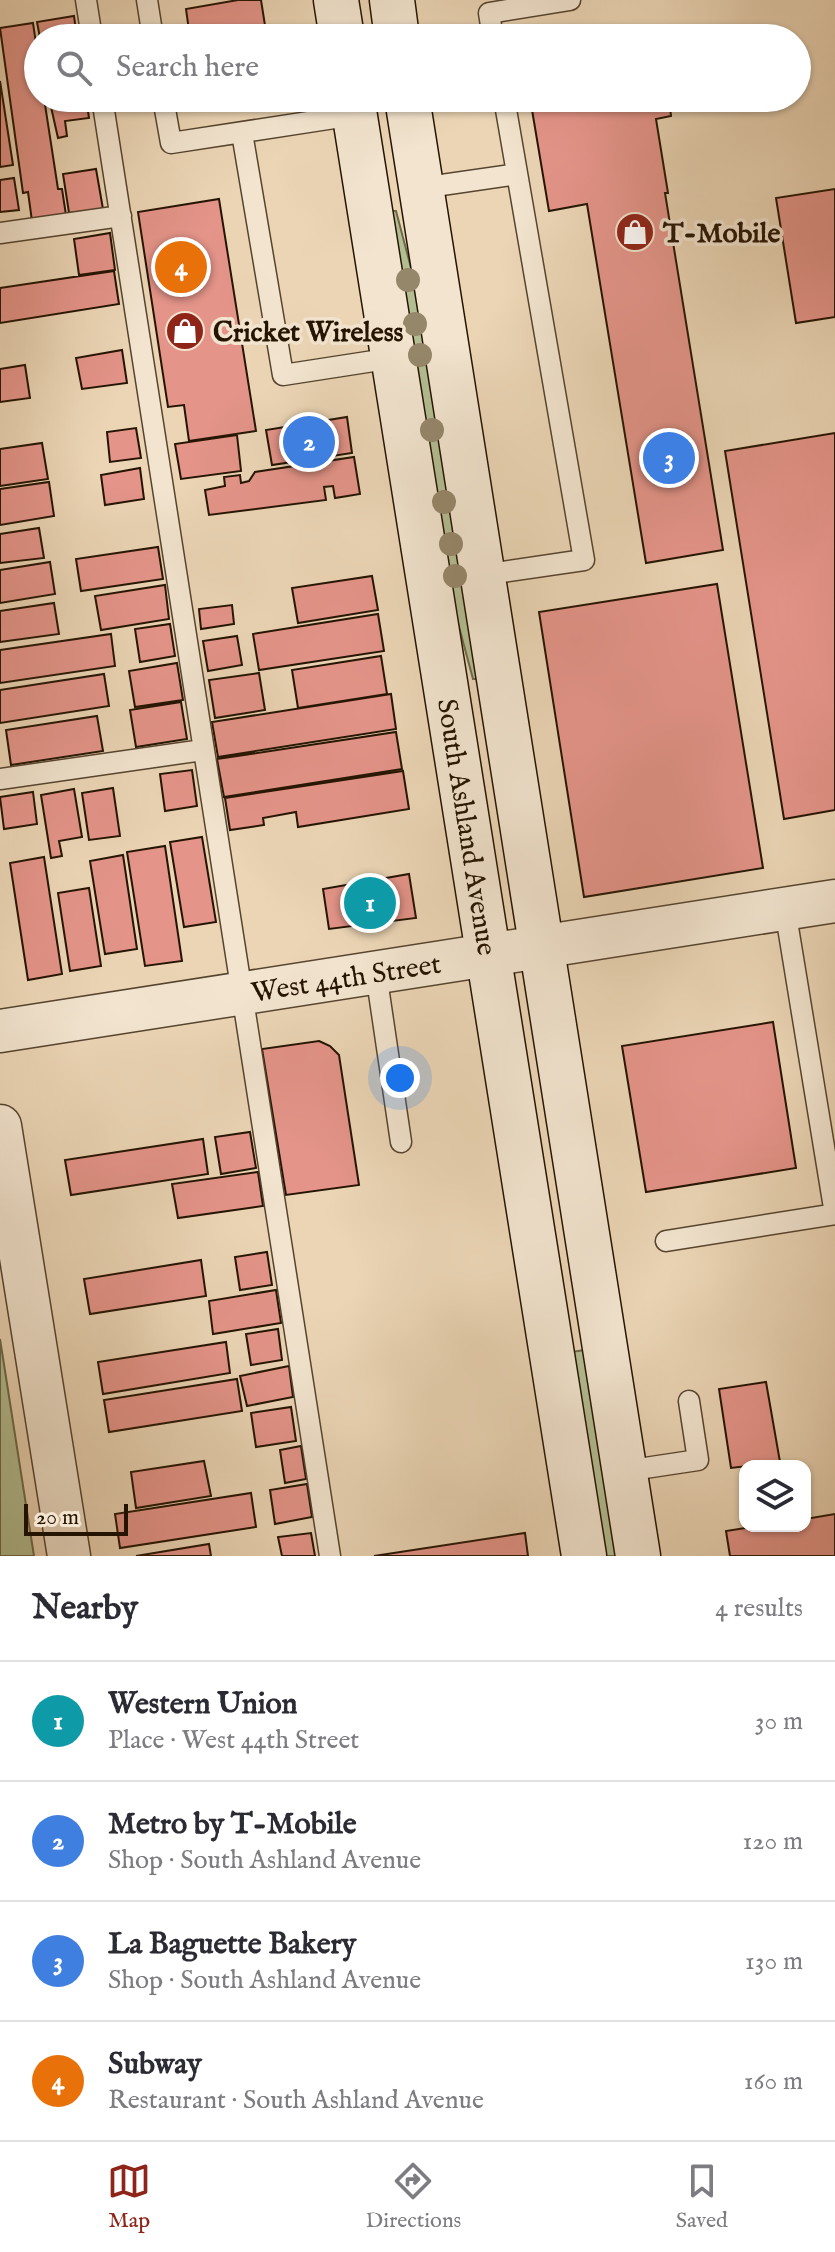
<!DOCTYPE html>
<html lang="en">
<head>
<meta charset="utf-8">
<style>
	body { margin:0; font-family:"IM FELL English",serif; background:#f7f7f7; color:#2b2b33 }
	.controls { position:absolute; right:24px; bottom:24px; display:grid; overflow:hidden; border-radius:16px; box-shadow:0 2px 6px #0004 }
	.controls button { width:72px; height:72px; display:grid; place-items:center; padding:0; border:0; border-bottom:2px solid #e1e1e2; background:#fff; color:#2b2b33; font:40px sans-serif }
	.scale { position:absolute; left:24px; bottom:20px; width:104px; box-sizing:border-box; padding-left:8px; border:4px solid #251402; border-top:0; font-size:22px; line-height:28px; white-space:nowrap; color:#251402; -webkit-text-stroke:6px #f2e4cf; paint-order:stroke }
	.you { position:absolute; left:400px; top:1078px; width:28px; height:28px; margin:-20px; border:6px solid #fff; border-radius:50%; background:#1a73e8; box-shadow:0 0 0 12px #1a73e833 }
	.badge { display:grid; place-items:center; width:52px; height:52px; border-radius:50%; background:#8f2418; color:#fff; font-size:26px; font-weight:700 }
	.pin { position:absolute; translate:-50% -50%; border:4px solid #fff; box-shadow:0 2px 8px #0006 }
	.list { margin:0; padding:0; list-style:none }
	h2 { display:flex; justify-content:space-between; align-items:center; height:104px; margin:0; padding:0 32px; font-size:34px }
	h2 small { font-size:26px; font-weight:400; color:#7c7c81 }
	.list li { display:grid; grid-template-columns:52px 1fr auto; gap:24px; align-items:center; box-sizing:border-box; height:120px; padding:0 32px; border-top:2px solid #e1e1e2 }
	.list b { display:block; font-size:30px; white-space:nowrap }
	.list p { margin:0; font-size:26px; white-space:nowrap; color:#7c7c81 }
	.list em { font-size:26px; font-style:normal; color:#7c7c81 }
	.icon { flex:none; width:44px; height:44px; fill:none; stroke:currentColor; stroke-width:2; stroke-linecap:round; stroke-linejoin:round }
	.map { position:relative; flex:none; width:835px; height:1556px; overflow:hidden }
	.search { position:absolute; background:#fff; box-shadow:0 2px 6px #0004; left:24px; right:24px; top:24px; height:88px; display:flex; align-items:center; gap:20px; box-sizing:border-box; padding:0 28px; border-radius:44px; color:#7c7c81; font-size:30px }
	.sheet { height:584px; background:#fff }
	nav { display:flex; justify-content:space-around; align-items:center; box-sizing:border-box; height:112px; border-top:2px solid #e1e1e2; background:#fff; font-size:22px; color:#7c7c81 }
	nav a { display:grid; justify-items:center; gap:4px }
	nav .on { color:#8f2418 }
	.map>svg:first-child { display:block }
	.green { fill:#b2be92; stroke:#6c694a; stroke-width:2 }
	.building { fill:#e49489; stroke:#251402; stroke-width:2 }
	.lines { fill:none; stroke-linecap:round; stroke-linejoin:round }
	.lane-casing { stroke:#56442f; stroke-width:23 }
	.street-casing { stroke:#56442f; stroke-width:45 }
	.secondary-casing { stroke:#251402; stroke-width:47 }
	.lane { stroke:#f2e4cf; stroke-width:20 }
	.street { stroke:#f2e4cf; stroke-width:42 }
	.secondary { stroke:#f2e4cf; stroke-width:44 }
	.tree { fill:#95876a }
	.labels { text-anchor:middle; stroke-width:7; stroke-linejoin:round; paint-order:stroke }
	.poi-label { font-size:28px; font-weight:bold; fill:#251402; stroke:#f2e4cf; text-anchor:start }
	.street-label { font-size:28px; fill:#251402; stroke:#f2e4cf }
</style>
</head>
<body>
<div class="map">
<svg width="835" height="1556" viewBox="0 0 835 1556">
	<rect width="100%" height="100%" fill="#ebd5b5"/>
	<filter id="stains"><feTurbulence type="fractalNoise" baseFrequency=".0025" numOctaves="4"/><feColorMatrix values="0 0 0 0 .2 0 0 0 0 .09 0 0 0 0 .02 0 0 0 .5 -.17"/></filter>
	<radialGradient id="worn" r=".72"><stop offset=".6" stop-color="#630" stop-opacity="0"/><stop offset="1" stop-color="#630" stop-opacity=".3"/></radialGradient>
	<path class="green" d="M390,211H396L415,283L478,679H473L451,597Z
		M0,1339L34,1556H0Z
		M585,1350L617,1556H603L571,1352Z"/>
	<path class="building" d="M238,0H261L267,38H190L186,9Z
		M74,16L77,38H40L37,22Z
		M33,23L38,57V98H44L58,189H62L66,215L32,221L28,192L23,193L0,28Z
		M0,81L13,165L0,167Z
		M49,98H86L89,118L65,121L67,136L58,138Z
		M530,98H669L671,116L656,119L668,193H665L723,550L646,563L587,204L549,211Z
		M96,169L103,209L69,213L63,174Z
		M14,178L19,210L0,212V180Z
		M835,189V317L796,323L776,198Z
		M219,199L256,431L189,441L184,405L168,407L138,212Z
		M110,233L115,270L79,275L74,239Z
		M114,271L119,304L0,323V288Z
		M122,350L127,383L82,389L76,358Z
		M25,365L30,398L0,402V369Z
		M347,417L352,453L272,465L266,430Z
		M136,428L141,458L110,462L107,432Z
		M835,433V810L784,819L725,451Z
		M237,435L241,471L181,479L175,444Z
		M42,443L48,479L0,486V449Z
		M354,457L360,494L335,498L333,486L324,487L326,500L209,515L205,490L225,486L224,477L240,475L241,483L249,481L255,472Z
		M140,468L144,499L105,505L101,475Z
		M49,482L54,516L0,525V489Z
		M39,528L44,558L0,563V534Z
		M158,547L163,579L81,591L76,559Z
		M50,562L55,594L0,603V570Z
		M372,576L378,610L298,623L292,588Z
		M717,584L763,868L584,897L539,612Z
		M165,585L169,619L101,630L95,596Z
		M54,603L59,634L0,642V611Z
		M232,605L234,624L201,629L199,609Z
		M378,614L384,651L259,670L253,634Z
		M170,624L175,656L140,662L135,629Z
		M111,634L115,666L0,683V650Z
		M237,636L242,665L208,671L203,641Z
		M381,656L387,694L298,708L292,670Z
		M177,663L183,700L135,707L129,671Z
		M259,673L265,710L215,718L209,680Z
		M104,674L109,706L0,723V690Z
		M391,694L396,729L218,757L212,722Z
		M181,702L187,739L136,747L130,710Z
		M97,716L103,751L11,765L6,730Z
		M396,732L402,769L224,797L217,759Z
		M192,770L197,806L165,811L160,774Z
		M403,771L409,809L298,827L296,812L263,818L264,825L230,830L225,798Z
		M113,788L120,836L89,840L82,793Z
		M74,789L82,837L59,841L62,856L51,858L41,795Z
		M33,792L37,824L4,829L0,797Z
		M202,837L216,922L184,927L170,842Z
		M165,846L182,961L145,966L127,852Z
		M123,855L137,949L105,954L90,861Z
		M44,857L62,974L28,980L10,863Z
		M409,874L416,918L329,929L323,889Z
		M89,888L101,966L70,971L58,893Z
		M773,1022L796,1168L646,1192L622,1046Z
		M319,1041L330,1046L339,1055L359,1185L286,1195L262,1049Z
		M250,1132L256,1168L221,1174L215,1137Z
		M203,1139L208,1174L71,1195L65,1160Z
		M258,1172L263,1206L178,1218L172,1184Z
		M267,1252L272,1285L240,1290L235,1257Z
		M201,1260L206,1296L90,1314L84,1279Z
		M276,1290L281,1323L213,1334L209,1301Z
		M278,1329L282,1360L251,1365L246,1334Z
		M226,1342L230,1373L103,1394L98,1362Z
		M289,1366L293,1397L247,1406L240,1376Z
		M237,1379L242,1411L109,1432L104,1400Z
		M766,1382L780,1462L731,1468L719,1389Z
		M291,1407L296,1441L256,1447L251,1413Z
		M301,1446L306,1479L285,1483L280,1450Z
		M204,1461L211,1496L136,1508L131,1472Z
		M307,1484L312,1517L275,1524L270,1490Z
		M251,1493L256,1527L120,1548L115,1514Z
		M835,1514V1556H730L726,1531L758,1526H805V1519Z
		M311,1533L315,1556H282L278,1537Z
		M525,1533L528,1556H374Z
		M209,1544L211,1556H136Z"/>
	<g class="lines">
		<defs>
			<path id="lane" d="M86,0L92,38
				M147,0L153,38
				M493,38L489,13L570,0
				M102,98L330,1556
				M163,98L171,143L354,115
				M242,133L283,375L393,358
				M421,188L517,174
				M0,233L121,216
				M482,575L584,560L504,98
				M0,779L203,750
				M376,973L401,1142
				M666,1241L835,1214L785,909
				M625,1471L698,1460L689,1401"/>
			<g id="street">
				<path id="s1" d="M0,1031L835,901"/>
				<path d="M0,1126L69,1556"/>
			</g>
			<g id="secondary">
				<path d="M336,0L342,38"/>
				<path d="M392,0L397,38"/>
				<path id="s2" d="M352,98L584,1556"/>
				<path d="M407,98L638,1556"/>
			</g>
		</defs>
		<use href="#lane" class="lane-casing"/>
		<use href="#street" class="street-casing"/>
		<use href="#secondary" class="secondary-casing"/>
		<use href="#lane" class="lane"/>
		<use href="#street" class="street"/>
		<use href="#secondary" class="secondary"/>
	</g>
	<g class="tree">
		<circle cx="408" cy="280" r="12"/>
		<circle cx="415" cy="324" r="12"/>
		<circle cx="420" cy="355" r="12"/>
		<circle cx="432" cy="430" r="12"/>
		<circle cx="444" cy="502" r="12"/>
		<circle cx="451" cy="544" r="12"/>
		<circle cx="455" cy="576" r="12"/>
	</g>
	<defs>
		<symbol id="shop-disc" viewBox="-11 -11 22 22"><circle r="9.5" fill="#8f2418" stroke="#f2e4cf"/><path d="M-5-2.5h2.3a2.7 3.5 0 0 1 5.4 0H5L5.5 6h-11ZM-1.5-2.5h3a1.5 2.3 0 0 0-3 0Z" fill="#fff"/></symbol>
	</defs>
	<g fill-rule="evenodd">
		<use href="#shop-disc" x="613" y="210" width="44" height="44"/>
		<use href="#shop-disc" x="163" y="309" width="44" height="44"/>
	</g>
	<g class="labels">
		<g class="poi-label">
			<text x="663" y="242">T-Mobile</text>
			<text x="213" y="341">Cricket Wireless</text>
		</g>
		<g class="street-label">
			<text dy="10" stroke="none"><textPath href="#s2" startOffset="738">South Ashland Avenue</textPath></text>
			<text dy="10" stroke="none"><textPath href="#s1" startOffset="350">West 44th Street</textPath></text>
		</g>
	</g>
	<rect width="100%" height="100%" filter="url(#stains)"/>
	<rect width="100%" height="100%" fill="url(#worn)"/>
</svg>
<div class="controls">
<button><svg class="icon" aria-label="layers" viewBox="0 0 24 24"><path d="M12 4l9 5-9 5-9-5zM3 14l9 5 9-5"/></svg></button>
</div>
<div class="scale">20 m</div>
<div class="you"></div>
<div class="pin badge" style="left:370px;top:903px;background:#0f9aa8">1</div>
<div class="pin badge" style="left:309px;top:442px;background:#3f7fe0">2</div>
<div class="pin badge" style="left:669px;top:458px;background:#3f7fe0">3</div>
<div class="pin badge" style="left:181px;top:267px;background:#e8710a">4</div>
<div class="search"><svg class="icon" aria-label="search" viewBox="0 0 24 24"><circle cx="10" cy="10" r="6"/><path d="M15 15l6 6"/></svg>Search here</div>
</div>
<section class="sheet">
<h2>Nearby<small>4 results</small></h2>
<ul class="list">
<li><span class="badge" style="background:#0f9aa8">1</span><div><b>Western Union</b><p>Place · West 44th Street</p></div><em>30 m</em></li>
<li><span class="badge" style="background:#3f7fe0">2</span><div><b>Metro by T-Mobile</b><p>Shop · South Ashland Avenue</p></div><em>120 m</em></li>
<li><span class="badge" style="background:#3f7fe0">3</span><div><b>La Baguette Bakery</b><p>Shop · South Ashland Avenue</p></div><em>130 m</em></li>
<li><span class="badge" style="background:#e8710a">4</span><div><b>Subway</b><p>Restaurant · South Ashland Avenue</p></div><em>160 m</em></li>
</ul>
</section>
<nav>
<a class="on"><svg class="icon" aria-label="map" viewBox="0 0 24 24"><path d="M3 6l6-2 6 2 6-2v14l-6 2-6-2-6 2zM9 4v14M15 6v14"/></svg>Map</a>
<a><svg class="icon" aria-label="directions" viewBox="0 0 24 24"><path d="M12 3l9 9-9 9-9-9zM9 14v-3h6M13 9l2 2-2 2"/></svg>Directions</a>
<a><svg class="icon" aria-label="saved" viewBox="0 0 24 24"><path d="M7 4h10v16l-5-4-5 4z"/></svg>Saved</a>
</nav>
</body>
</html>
